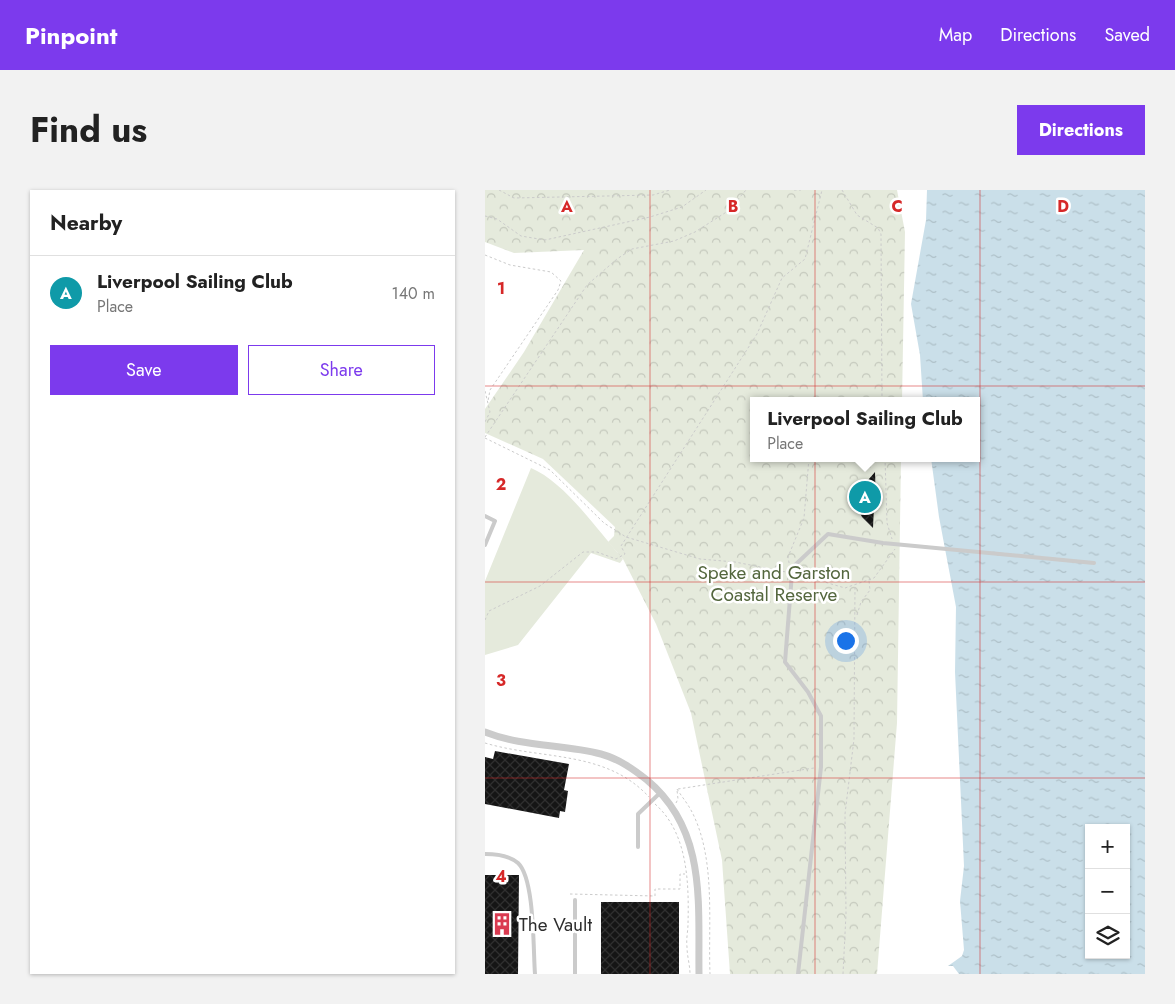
<!DOCTYPE html>
<html lang="en">
<head>
<meta charset="utf-8">
<style>
	body { margin:0; font-family:Jost,sans-serif; background:#f2f2f2; color:#222 }
	.controls { position:absolute; right:15px; bottom:15px; display:grid; overflow:hidden; border-radius:0px; box-shadow:0 1px 4px #0004 }
	.controls button { width:45px; height:45px; display:grid; place-items:center; padding:0; border:0; border-bottom:1px solid #e0e0e0; background:#fff; color:#222; font:25px sans-serif }
	.you { position:absolute; left:360px; top:450px; width:18px; height:18px; margin:-12px; border:4px solid #fff; border-radius:50%; background:#1a73e8; box-shadow:0 0 0 8px #1a73e833 }
	.badge { display:grid; place-items:center; width:32px; height:32px; border-radius:50%; background:#7c3aed; color:#fff; font-size:16px; font-weight:700 }
	.pin { position:absolute; translate:-50% -50%; border:2px solid #fff; box-shadow:0 1px 5px #0006 }
	.popup { position:absolute; left:265px; top:207px; width:230px; height:65px; box-sizing:border-box; display:grid; place-content:center; border-radius:0px; background:#fff; filter:drop-shadow(0 1px 4px #0005); font-size:16px; white-space:nowrap; color:#767676 }
	.popup b { font-size:19px; color:#222 }
	.popup::after { content:''; position:absolute; left:50%; top:100%; margin-left:-10px; border:10px solid transparent; border-top-color:#fff }
	.list { margin:0; padding:0; list-style:none }
	h2 { display:flex; justify-content:space-between; align-items:center; height:65px; margin:0; padding:0 20px; font-size:21px }
	h2 small { font-size:16px; font-weight:400; color:#767676 }
	.list li { display:grid; grid-template-columns:32px 1fr auto; gap:15px; align-items:center; box-sizing:border-box; height:75px; padding:0 20px; border-top:1px solid #e0e0e0 }
	.list b { display:block; font-size:19px; white-space:nowrap }
	.list p { margin:0; font-size:16px; white-space:nowrap; color:#767676 }
	.list em { font-size:16px; font-style:normal; color:#767676 }
	.actions { display:flex; gap:10px; padding:15px 20px }
	.actions a { flex:1; padding:11px 0; border:1px solid #7c3aed; border-radius:0px; text-align:center; font-size:18px; color:#7c3aed }
	.actions .main { background:#7c3aed; color:#fff }
	.icon { flex:none; width:28px; height:28px; fill:none; stroke:currentColor; stroke-width:2; stroke-linecap:round; stroke-linejoin:round }
	.map { position:relative; flex:none; width:660px; height:784px; overflow:hidden; border-radius:0px }
	header { display:flex; align-items:center; gap:30px; box-sizing:border-box; height:70px; padding:0 25px; background:#7c3aed; color:#fff }
	header strong { font-size:24px }
	nav { display:flex; gap:28px; margin-inline-start:auto; font-size:18px }
	.intro { display:flex; align-items:center; justify-content:space-between; box-sizing:border-box; height:120px; padding:0 30px }
	h1 { margin:0; font-size:35px }
	.button { padding:12px 22px; border-radius:0px; background:#7c3aed; color:#fff; font-size:18px; font-weight:700 }
	main { display:flex; gap:30px; padding:0 30px }
	aside { flex:1; background:#fff; border-radius:0px; box-shadow:0 1px 4px #0004 }
	.map>svg:first-child { display:block }
	.grass { fill:#e5eadc }
	.park { fill:url(#park-crowns) }
	.water { fill:url(#water-ripples); fill-rule:evenodd }
	.building { fill:url(#building-cross-hatch) }
	.lines { fill:none; stroke-linecap:round; stroke-linejoin:round }
	.path { stroke:#cbcbcb; stroke-width:1; stroke-dasharray:2.5 2.5; stroke-linecap:butt }
	.lane { stroke:#cbcbcb; stroke-width:4 }
	.street { stroke:#cbcbcb; stroke-width:7 }
	.grid { fill:none; stroke:#d62828; stroke-width:1; stroke-opacity:0.55 }
	.labels { text-anchor:middle; stroke-width:5; stroke-linejoin:round; paint-order:stroke }
	.park-label { font-size:19px; fill:#54673e; stroke:#fff }
	.poi-label { font-size:19px; fill:#2e2e2e; stroke:#fff; text-anchor:start }
	.grid-label { font-size:16px; text-anchor:middle; font-weight:bold; fill:#d62828; stroke:#fff; stroke-width:5; stroke-linejoin:round; paint-order:stroke }
</style>
</head>
<body>
<header>
<strong>Pinpoint</strong>
<nav><a>Map</a><a>Directions</a><a>Saved</a></nav>
</header>
<div class="intro"><h1>Find us</h1><a class="button">Directions</a></div>
<main>
<aside>
<h2>Nearby<small></small></h2>
<ul class="list">
<li><span class="badge" style="background:#0f9aa8">A</span><div><b>Liverpool Sailing Club</b><p>Place</p></div><em>140 m</em></li>
</ul>
<div class="actions"><a class="main">Save</a><a>Share</a></div>
</aside>
<div class="map">
<svg width="660" height="784" viewBox="0 0 660 784">
	<defs>
		<pattern id="park-crowns" width="20" height="18" patternUnits="userSpaceOnUse" patternTransform="scale(1.25)"><rect width="20" height="18" fill="#e5eadc"/><path d="M2 6a3 3 0 1 1 6 0M12 15a3 3 0 1 1 6 0" fill="none" stroke="#c5c9bd"/></pattern>
		<pattern id="water-ripples" width="26" height="14" patternUnits="userSpaceOnUse" patternTransform="scale(1.25)"><rect width="26" height="14" fill="#cadfe9"/><path d="M2 4q2-2 4 0t4 0M15 11q2-2 4 0t4 0" fill="none" stroke="#aec0c8"/></pattern>
		<pattern id="building-cross-hatch" width="8" height="8" patternUnits="userSpaceOnUse" patternTransform="scale(1.25)"><rect width="8" height="8" fill="#151515"/><path d="M0 0l8 8M0 8l8-8" fill="none" stroke="#2f2f2f"/></pattern>
	</defs>
	<rect width="100%" height="100%" fill="#fff"/>
	<path class="grass" d="M46,278C80,292 113,341 138,369L135,373L106,363L33,455L0,465V391Z"/>
	<path class="park" d="M0,0H412L420,42L417,211H269V268H416L412,533L392,784H245L237,670L206,523L171,434L138,369L123,352L129,346L130,337L58,269L0,243V219L39,162L99,60L29,63L0,52Z"/>
	<path class="water" d="M442,0H660V784H474L468,776H463L477,766L479,760L475,711L479,676L470,482L471,417L454,327L446,268H491V211H438L435,165L426,114L441,30ZM604,638H641V765H604Z"/>
	<path class="building" d="M390,282L391,316H389L388,338L377,327L370,313L364,312Z
		M10,561L84,574L79,600L83,601L80,622L75,621L74,628L0,614V567L8,569Z
		M0,685H34L33,784H0Z
		M116,712H194V784H116Z"/>
	<g class="lines">
		<path class="path" d="M14,0L29,8L168,5L185,0
			M309,0H316
			M357,0L372,25L393,38L396,44L397,211
			M0,26L12,29L36,46L60,50L165,27L197,17L221,0
			M0,65L25,75L66,82L76,91L73,100L5,200L3,211
			M0,201L5,222L0,232
			M0,247L102,95L132,69L147,59L189,51L210,42L243,21L261,0
			M0,248L65,280L119,333L141,347L215,369L250,372L301,382
			M400,268L402,333L407,349
			M305,378L303,367L319,328L324,268
			M312,384L360,398L389,388L410,359
			M372,425L376,412L385,400L384,391
			M0,430L4,421L55,396L98,362H112L131,369L140,364L136,356L272,144L297,88L320,69L337,0
			M0,553C57,570 121,560 164,607
			M192,599C197,607 203,614 207,622C231,669 223,732 225,784
			M193,599L329,578
			M191,613L193,609L192,600
			M170,614C203,643 204,693 203,734C203,741 201,749 202,757C202,766 205,775 205,784
			M85,704L170,706V699H195V684H200
			M358,784L361,724L360,624L369,549L370,395"/>
		<path class="lane" d="M0,326L10,331L0,355
			M310,375L343,344L398,353L609,373
			M307,383L300,472L323,502L336,526V577L313,784
			M153,657V624L176,602
			M0,664C11,664 24,665 33,673C50,689 48,760 50,784
			M90,710V784"/>
		<path class="street" d="M0,542C37,557 78,554 116,564C134,569 148,579 162,590C222,640 213,713 214,784"/>
	</g>
	<path class="grid" d="M165,0V784M330,0V784M495,0V784M0,196H660M0,392H660M0,588H660"/>
	<defs>
		<symbol id="building-bare" viewBox="-9 -9 18 18"><path d="M-4-6H4V6H1V3H-1V6H-4ZM-2.5-4.3h1.7v1.8h-1.7ZM.8-4.3h1.7v1.8H.8ZM-2.5-1h1.7V.8h-1.7ZM.8-1h1.7V.8H.8Z" fill="#da3b51" stroke="#fff" stroke-width="2.5" paint-order="stroke"/></symbol>
	</defs>
	<g fill-rule="evenodd">
		<use href="#building-bare" x="1" y="718" width="32" height="32"/>
	</g>
	<g class="labels">
		<g class="park-label">
			<text x="289" y="389">Speke and Garston<tspan x="289" dy="22">Coastal Reserve</tspan></text>
		</g>
		<g class="poi-label">
			<text x="34" y="741">The Vault</text>
		</g>
	</g>
	<g class="grid-label">
		<text x="82" y="22">A</text>
		<text x="248" y="22">B</text>
		<text x="412" y="22">C</text>
		<text x="578" y="22">D</text>
		<text x="16" y="104">1</text>
		<text x="16" y="300">2</text>
		<text x="16" y="496">3</text>
		<text x="16" y="692">4</text>
	</g>
</svg>
<div class="controls">
<button>+</button>
<button>−</button>
<button><svg class="icon" aria-label="layers" viewBox="0 0 24 24"><path d="M12 4l9 5-9 5-9-5zM3 14l9 5 9-5"/></svg></button>
</div>
<div class="you"></div>
<div class="pin badge" style="left:380px;top:307px;background:#0f9aa8">A</div>
<div class="popup"><b>Liverpool Sailing Club</b>Place</div>
</div>
</main>
</body>
</html>
